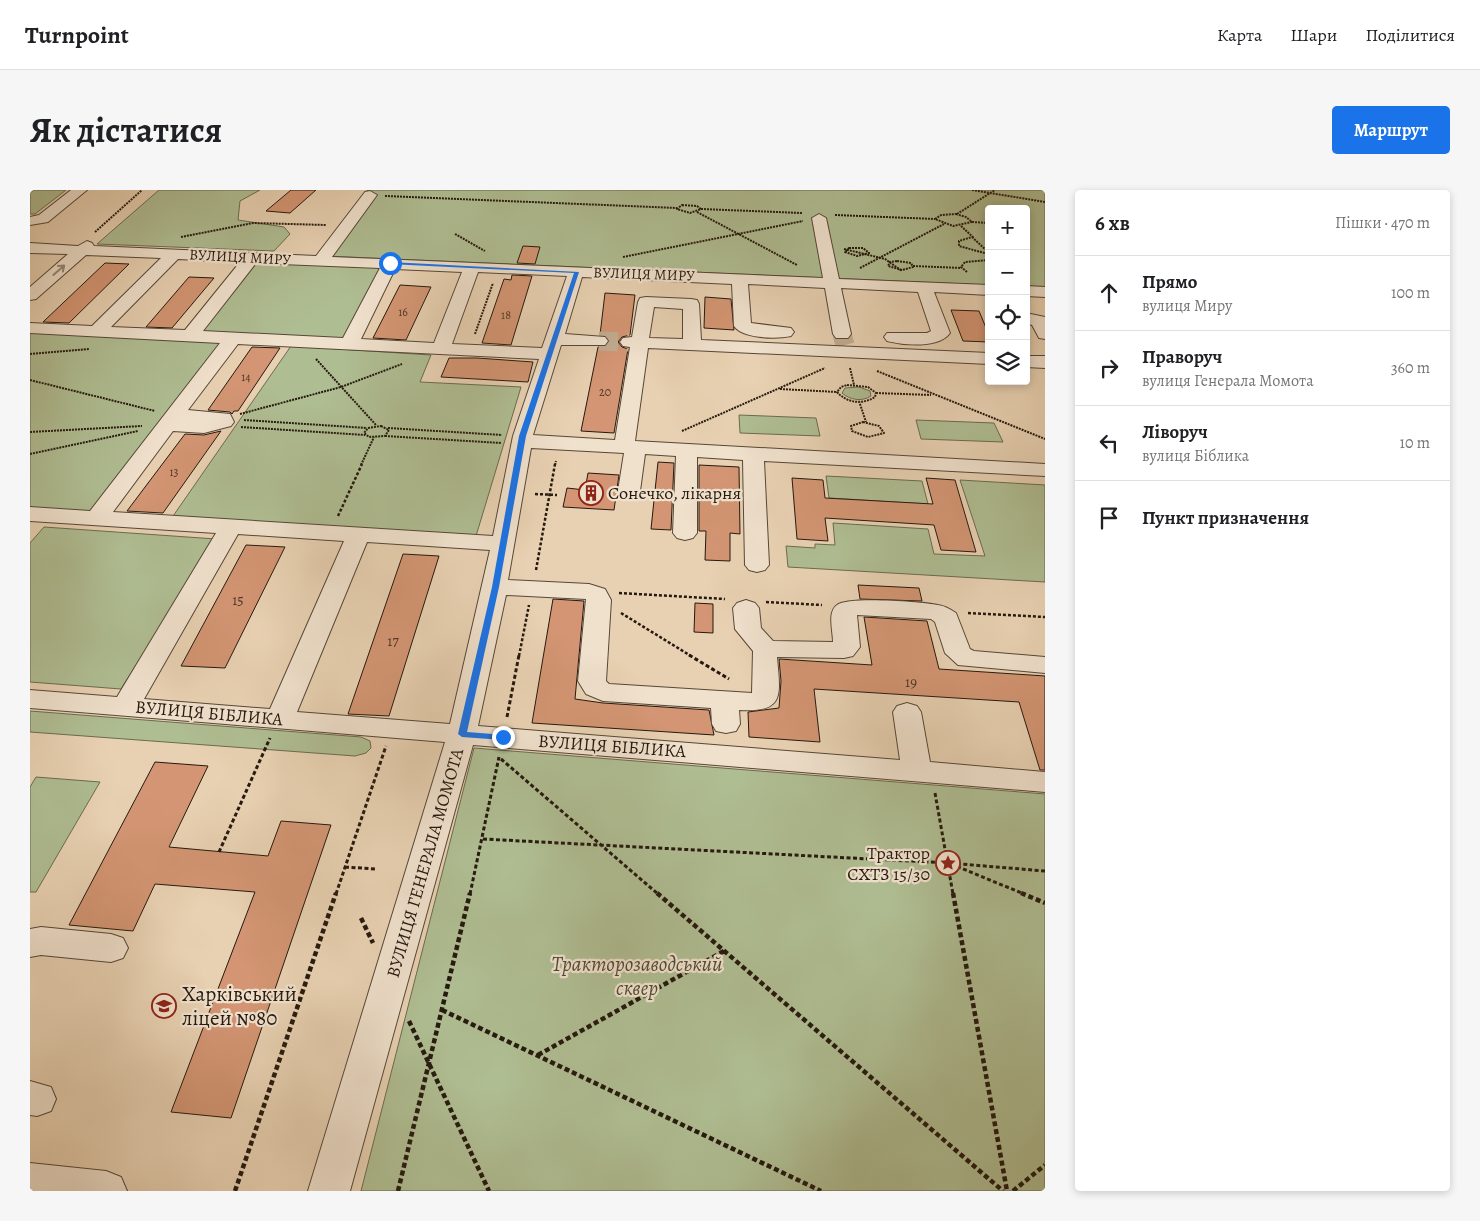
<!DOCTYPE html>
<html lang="uk">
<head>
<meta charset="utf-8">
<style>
  :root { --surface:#fff; --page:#f6f6f6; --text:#202124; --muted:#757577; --line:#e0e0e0; --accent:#1a73e8 }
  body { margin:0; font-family:Alegreya,serif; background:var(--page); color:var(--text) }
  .controls { position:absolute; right:15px; top:15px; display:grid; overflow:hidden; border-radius:5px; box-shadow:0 2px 8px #0003 }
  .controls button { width:45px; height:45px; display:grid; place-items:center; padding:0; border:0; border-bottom:1px solid var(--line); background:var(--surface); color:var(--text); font:25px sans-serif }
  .stop { position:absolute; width:15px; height:15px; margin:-11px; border:4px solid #1a73e8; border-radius:50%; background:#fff }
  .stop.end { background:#1a73e8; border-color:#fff; box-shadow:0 1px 5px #0008 }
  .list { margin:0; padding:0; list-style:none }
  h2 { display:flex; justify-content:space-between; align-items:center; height:65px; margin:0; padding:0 20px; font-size:21px }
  h2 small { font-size:16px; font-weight:400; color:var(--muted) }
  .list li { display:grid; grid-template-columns:32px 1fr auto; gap:15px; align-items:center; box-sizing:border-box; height:75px; padding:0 20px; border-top:1px solid var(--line) }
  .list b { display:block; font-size:19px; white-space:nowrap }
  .list p { margin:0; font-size:16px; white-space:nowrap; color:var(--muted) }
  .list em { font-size:16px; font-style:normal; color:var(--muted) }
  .icon { flex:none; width:28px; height:28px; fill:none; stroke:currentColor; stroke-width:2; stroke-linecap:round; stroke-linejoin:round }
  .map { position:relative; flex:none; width:1015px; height:1001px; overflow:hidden; border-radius:5px }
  header { display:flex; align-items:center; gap:30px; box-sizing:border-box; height:70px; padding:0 25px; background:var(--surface); border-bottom:1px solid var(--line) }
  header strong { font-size:24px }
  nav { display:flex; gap:28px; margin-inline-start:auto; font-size:18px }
  .intro { display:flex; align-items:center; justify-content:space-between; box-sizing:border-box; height:120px; padding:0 30px }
  h1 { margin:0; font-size:35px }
  .button { padding:12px 22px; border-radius:5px; background:var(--accent); color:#fff; font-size:18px; font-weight:700 }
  main { display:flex; gap:30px; padding:0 30px }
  aside { flex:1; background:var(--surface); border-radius:5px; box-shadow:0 2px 8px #0003 }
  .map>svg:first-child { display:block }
</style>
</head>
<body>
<header>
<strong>Turnpoint</strong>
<nav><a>Карта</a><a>Шари</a><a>Поділитися</a></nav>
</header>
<div class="intro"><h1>Як дістатися</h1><a class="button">Маршрут</a></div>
<main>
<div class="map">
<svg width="1015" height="1001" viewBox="0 0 1015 1001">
  <rect width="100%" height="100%" fill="#e8d1b2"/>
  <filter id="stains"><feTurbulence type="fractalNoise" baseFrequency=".004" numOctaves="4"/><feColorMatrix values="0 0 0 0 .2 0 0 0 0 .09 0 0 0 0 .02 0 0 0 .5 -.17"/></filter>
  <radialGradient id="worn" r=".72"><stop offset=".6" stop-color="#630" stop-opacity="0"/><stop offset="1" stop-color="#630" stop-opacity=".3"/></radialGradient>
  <path fill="#afbd92" stroke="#6a6b50" d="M4 0H36L5 24H0V3Z
    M129 0H230L210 11 208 30 254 37 260 44 244 61 67 54Z
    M337 0H1015V97L996 96V19H959V95L295 66 340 6Z
    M218 72 358 78 319 155 204 147 66 329 0 324V138L162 145Z
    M261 156 401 165 390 192 491 197 446 346 141 329Z
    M829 197 840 201 841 206C832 212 820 210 812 203L815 198Z
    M709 225 786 228 790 246 710 243Z
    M886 230 964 233 973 252 891 249Z
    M796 286 892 291 898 314 799 308Z
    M930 290 1015 295V392L758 377 756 356 785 358V354L805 355 803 333 898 339 904 364 955 366Z
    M14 337 186 349 91 499 0 492V353Z
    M0 521 331 547 340 551 341 558 336 563 325 566 0 542Z
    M444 558 1015 604V1001H331Z
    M6 587 70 592 6 702H0V597Z"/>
  <path fill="#d39573" stroke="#25190f" d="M261 0H286L260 23 236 21Z
    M493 56 510 57 505 74 487 73Z
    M75 73 99 74 39 133 13 132Z
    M482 85 502 86 481 155 452 153 474 89 481 90Z
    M159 87 184 88 142 138 116 137Z
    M370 95 401 97 376 150 343 148Z
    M575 103 605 105 600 145 592 147 588 152 592 157 598 159 584 243 551 241 568 157 576 156 580 151 576 146 570 145Z
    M675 107 701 109 704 140 674 138Z
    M921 120 949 121 959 145V152L933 151Z
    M222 157 250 158 208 221H204L202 224 200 222 178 220Z
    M419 168H447L503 172 498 192 411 187Z
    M191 241 133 323 97 321 155 244 174 245Z
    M628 272 644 273 641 340 621 339Z
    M669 275 709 277 710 344 700 343V371L675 370 676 341H669Z
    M558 283 589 285 584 320 533 317 537 298 555 300Z
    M762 288 793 290 795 308 903 314 896 288 925 290 946 362 911 360 904 335 795 328 798 351 767 349Z
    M216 355 255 357 195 478 151 476Z
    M373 364 409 366 359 526 318 524Z
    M828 395 889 398 892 411 830 409Z
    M523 409 554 411 545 509 573 513 679 520 684 545 502 533Z
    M665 413 683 414V443L664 442Z
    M834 427 897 431 909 479 1015 486V580H1010L989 512 784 499 790 552 719 547 718 522 749 518 751 491 749 469 842 475Z
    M125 572 178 576 139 657 238 666 251 631 301 635 201 928 141 922 225 702 125 694 103 741 39 735Z"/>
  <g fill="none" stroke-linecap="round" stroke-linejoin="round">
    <path stroke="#c1ac91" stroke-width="19" stroke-dasharray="19 9" stroke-linecap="butt" d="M812 144 815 155
      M569 151 599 152"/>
    <defs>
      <path id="minor" d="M41 0H57L18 32 0 35V27L9 25Z
        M340 1 347 5 302 67 793 88 782 28 789 24 796 28 809 89 959 95V105L904 102 920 143C909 159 873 155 857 151L854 147 857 143H897L901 141 888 102 811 98 821 144 818 148H806L803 144 795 98 718 94 721 133 761 138 764 142 761 146C747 149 713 149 704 136L702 94 552 87 535 144 575 147 578 151 575 155H531L503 245 585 250 600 157 593 156 590 152 593 148 602 147 608 112 610 108 616 107 661 109 667 110 669 114 671 150 959 163V174L618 158 605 251 1015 274V286L734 271 739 375 735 380 727 382 719 380 715 375 713 270 667 267V343L663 348 655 350 647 348 643 343 646 266 615 264 610 301 607 306 599 308 591 306 588 301 594 263 501 258 478 390 559 394 575 399 581 410 576 491 579 494 722 503 723 461 705 439 703 418 707 413 716 410 725 413 729 418 731 438 743 451 803 452C803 441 797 422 807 415 818 406 893 412 908 415 915 416 920 419 926 423L940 459 944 461 1015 467V483L928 475 915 463 905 432 901 429 827 425 830 457 823 466 814 468 747 467C750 504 756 523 709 520L710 534 706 541 696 543 686 541 682 534 681 518 573 511 556 504 548 491 556 409 476 405 448 536 870 570 863 522 867 516 877 513 887 516 891 522 900 572 1015 582V602L443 555 320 1001H278L415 552 0 518V500L87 507 186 343 0 331V317L60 321 190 153 0 143V133L62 136 131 68 56 65 6 109 0 110V97L38 64 0 63V53L48 56 57 51 62 53 64 56 286 66 335 2ZM148 69 210 72 155 140 81 137ZM226 73 350 78 313 148 173 141ZM365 79 432 82 404 153 331 149ZM448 82 537 86 512 158 422 154ZM624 117 653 119V149L619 148ZM208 154 509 169 483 246 463 346 83 322 143 241 174 243 201 236 204 232 200 224 158 220ZM208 344 314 351 240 519 114 509ZM337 352 460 360 420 534 267 522Z
        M996 96 1015 97V107L996 106Z
        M996 123 1015 127V149L1009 148 1002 135 996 133Z
        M996 166H1015V178L996 177Z
        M11 737 81 744 93 748 98 758 93 768 81 772 11 765 0 767V739Z
        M0 891 21 897 26 909 21 921 7 926 0 925Z
        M0 973 76 981 91 987 97 1001H0Z"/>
    </defs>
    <use href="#minor" stroke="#564738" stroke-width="2"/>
    <path stroke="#25190f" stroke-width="2" stroke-dasharray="2 1" stroke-linecap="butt" d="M942 0 1015 12
      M355 6 647 18
      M652 15 667 16 671 19 660 23 647 19Z
      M671 19 772 23
      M667 22 767 75
      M926 24 936 27 942 32 923 36 905 29 911 25Z
      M927 24 965 0
      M805 25 905 29
      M942 32 959 33
      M931 36 944 48
      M65 42 112 0
      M425 44 455 61
      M151 47 223 33 296 35
      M942 47 957 61 958 64 929 56V51Z
      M819 58H833L839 63 827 66 815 62Z
      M814 59 855 69 872 81
      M593 67 773 31
      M867 71 881 73 883 77 872 80 858 76 860 72Z
      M883 76 931 78
      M830 78 914 34
      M937 82 931 77 935 72 959 70
      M445 144 463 93
      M0 164 59 159
      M286 169 346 235
      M820 178 824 195
      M847 181 1015 249
      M0 190 125 221
      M817 195 838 197 846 203 845 207C832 215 817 213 807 202L811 197Z
      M750 199 807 202
      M846 203 901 205
      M829 211 836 232
      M210 224 311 197 372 174
      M214 230 337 238
      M833 232 849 236 854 243 838 247 822 241 821 236Z
      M351 236 359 240 355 246 339 247 334 243 338 238Z
      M211 237 335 245
      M358 238 472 245
      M652 241 795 178
      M0 242 112 236
      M355 246 471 253
      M0 264 108 241
      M331 275 344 247
      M525 275 526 271"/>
    <path stroke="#25190f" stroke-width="2.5" stroke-dasharray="3 2" stroke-linecap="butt" d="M505 304 527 305
      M308 326 332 274
      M506 380 525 274
      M589 403 695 409
      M736 412 792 415
      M591 423 661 466
      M938 423 1015 427
      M489 466 499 415"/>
    <path stroke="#25190f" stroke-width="3" stroke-dasharray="4 2.5" stroke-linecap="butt" d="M659 465 699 489
      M477 527 489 465
      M471 569 628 704
      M905 603 923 704
      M453 649 918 673 1015 681
      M189 662 240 548
      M921 674 994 704
      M315 677 346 679
      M306 704 356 556
      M440 704 469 567"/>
    <path stroke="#25190f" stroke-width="4.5" stroke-dasharray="5 3" stroke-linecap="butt" d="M627 703 973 1001
      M923 703 977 1001
      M991 703 1015 713
      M331 728 343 753
      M412 820 791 1001
      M379 831 459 1001
      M508 865 694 761
      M205 1001 306 703
      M368 1001 440 703
      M983 1001 1015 975"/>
    <use href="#minor" fill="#f0e1cd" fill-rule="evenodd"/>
  </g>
  <defs><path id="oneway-shaft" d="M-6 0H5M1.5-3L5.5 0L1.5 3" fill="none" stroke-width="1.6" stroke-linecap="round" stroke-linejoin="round" transform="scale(1.25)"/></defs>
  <use stroke="#958778" href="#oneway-shaft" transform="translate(29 80) rotate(-41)"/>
  <path fill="#1a73e8" d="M360 72 549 82 496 246 469 397 437 542 476 545 478 547 473 550 432 547 428 544 462 397 489 246 544 83 359 74Z"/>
  <defs>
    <symbol id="building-ring" viewBox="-11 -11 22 22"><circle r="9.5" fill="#f0e1cd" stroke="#8f2418" stroke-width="1.5"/><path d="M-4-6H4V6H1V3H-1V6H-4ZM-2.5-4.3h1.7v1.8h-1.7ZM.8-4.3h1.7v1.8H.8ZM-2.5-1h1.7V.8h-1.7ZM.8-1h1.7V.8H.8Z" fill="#8f2418"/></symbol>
    <symbol id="sight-ring" viewBox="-11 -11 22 22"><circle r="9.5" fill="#f0e1cd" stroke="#8f2418" stroke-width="1.5"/><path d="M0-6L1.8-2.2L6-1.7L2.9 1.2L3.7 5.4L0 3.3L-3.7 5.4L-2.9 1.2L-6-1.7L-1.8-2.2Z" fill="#8f2418"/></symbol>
    <symbol id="school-ring" viewBox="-11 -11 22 22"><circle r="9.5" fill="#f0e1cd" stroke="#8f2418" stroke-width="1.5"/><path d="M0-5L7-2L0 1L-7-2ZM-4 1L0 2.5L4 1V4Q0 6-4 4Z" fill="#8f2418"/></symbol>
  </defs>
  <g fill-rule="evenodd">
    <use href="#building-ring" x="547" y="289" width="28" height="28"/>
    <use href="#sight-ring" x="904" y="659" width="28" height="28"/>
    <use href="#school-ring" x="120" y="802" width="28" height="28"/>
  </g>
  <g text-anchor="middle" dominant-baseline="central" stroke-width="4.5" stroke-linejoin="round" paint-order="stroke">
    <g font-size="12" fill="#503828">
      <text x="373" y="122">16</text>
      <text x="476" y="125">18</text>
      <text x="216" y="187">14</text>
      <text x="575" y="202">20</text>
      <text x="144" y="282">13</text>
    </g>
    <g font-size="15" fill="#25190f" stroke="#f0e1cd">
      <text transform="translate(210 67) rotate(3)">ВУЛИЦЯ МИРУ</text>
      <text transform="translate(614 84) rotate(2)">ВУЛИЦЯ МИРУ</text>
    </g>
    <g font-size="15" fill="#503828">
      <text x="208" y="410">15</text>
      <text x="363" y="451">17</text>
      <text x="881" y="492">19</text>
    </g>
    <g font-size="18" fill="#25190f" stroke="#f0e1cd" text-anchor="start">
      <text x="578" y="303">Сонечко, лікарня</text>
      <text x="900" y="663" text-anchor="end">Трактор<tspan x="900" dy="21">СХТЗ 15/30</tspan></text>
    </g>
    <g font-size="18" fill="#25190f" stroke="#f0e1cd">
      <text transform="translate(179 523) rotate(5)">ВУЛИЦЯ БІБЛИКА</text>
      <text transform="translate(582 556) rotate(4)">ВУЛИЦЯ БІБЛИКА</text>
      <text transform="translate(395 673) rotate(-74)">ВУЛИЦЯ ГЕНЕРАЛА МОМОТА</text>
    </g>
    <g font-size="21" font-style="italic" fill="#4e4a36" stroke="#f0e1cd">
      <text x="607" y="774">Тракторозаводський<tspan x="607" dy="24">сквер</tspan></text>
    </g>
    <g font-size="21" fill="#25190f" stroke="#f0e1cd" text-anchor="start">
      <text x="152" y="804">Харківський<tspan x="152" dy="24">ліцей №80</tspan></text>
    </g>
  </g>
  <rect width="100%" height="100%" filter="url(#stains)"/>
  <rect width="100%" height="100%" fill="url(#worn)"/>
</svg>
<div class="controls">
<button>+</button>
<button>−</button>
<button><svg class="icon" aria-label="locate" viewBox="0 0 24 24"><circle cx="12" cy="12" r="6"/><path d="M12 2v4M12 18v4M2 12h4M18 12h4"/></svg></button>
<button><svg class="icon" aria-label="layers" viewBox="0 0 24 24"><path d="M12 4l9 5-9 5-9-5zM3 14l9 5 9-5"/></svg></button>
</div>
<div class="stop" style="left:360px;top:73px"></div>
<div class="stop end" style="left:473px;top:547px"></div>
</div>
<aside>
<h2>6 хв<small>Пішки · 470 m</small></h2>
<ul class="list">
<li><svg class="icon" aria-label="ahead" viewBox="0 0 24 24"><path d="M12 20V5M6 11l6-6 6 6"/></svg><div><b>Прямо</b><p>вулиця Миру</p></div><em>100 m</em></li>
<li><svg class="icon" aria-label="right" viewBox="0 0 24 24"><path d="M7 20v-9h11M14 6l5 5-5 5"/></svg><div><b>Праворуч</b><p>вулиця Генерала Момота</p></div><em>360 m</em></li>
<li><svg class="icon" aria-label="left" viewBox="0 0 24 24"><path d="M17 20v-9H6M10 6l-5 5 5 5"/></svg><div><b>Ліворуч</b><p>вулиця Біблика</p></div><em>10 m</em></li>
<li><svg class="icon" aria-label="arrive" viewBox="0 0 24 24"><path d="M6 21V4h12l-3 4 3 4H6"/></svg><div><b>Пункт призначення</b></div></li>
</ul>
</aside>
</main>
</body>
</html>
